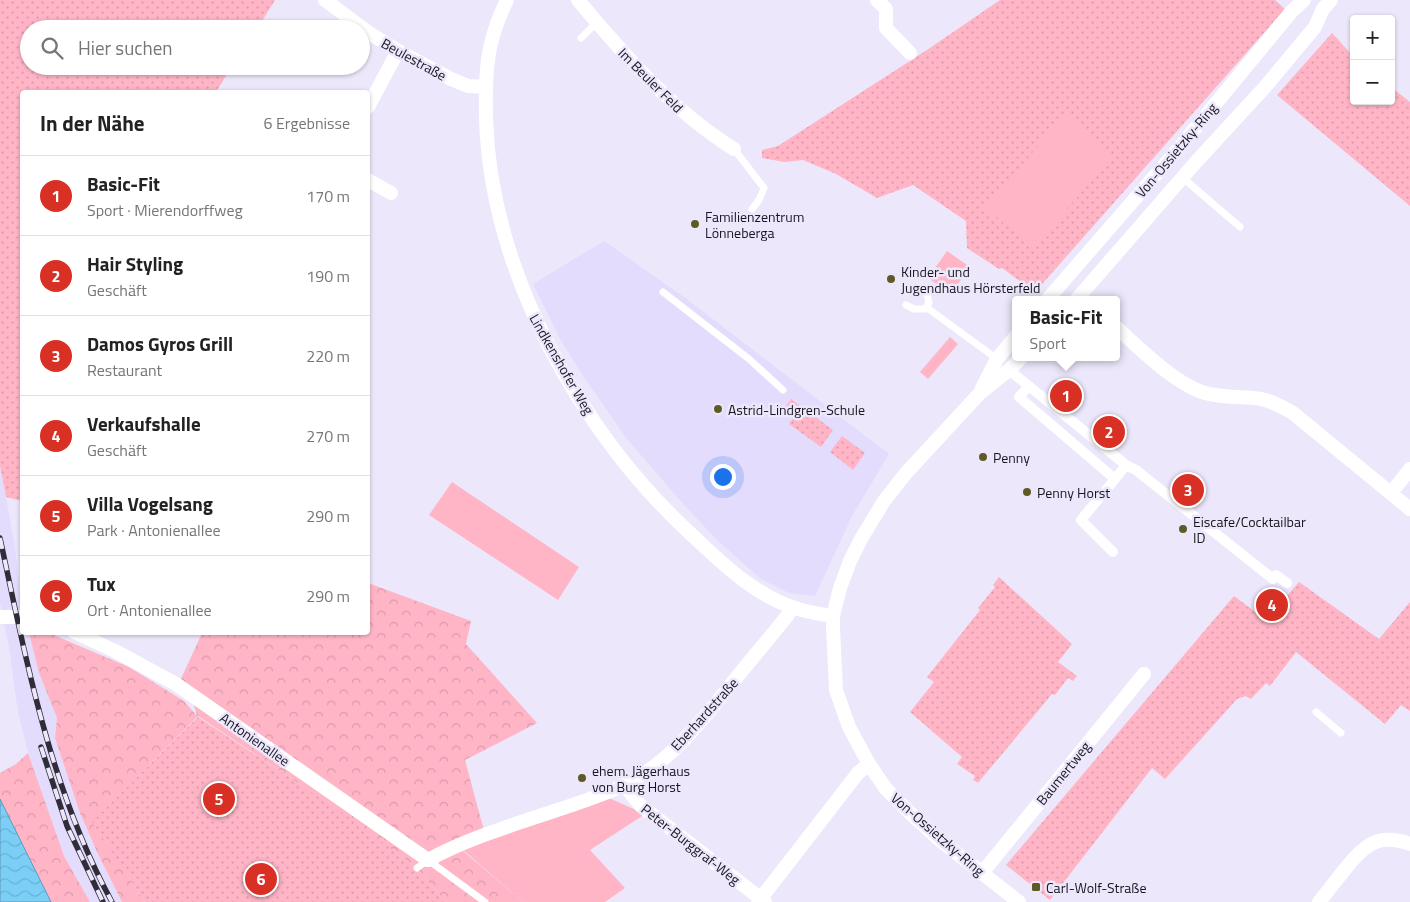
<!DOCTYPE html>
<html lang="de">
<head>
<meta charset="utf-8">
<style>
  :root { --surface:#fff; --page:#f2f2f2; --text:#222; --muted:#767676; --line:#e0e0e0; --accent:#d93025 }
  body { margin:0; font-family:"Titillium Web",sans-serif; background:var(--page); color:var(--text) }
  .controls { position:absolute; right:15px; top:15px; display:grid; overflow:hidden; border-radius:5px; box-shadow:0 1px 4px #0004 }
  .controls button { width:45px; height:45px; display:grid; place-items:center; padding:0; border:0; border-bottom:1px solid var(--line); background:var(--surface); color:var(--text); font:25px sans-serif }
  .you { position:absolute; left:722px; top:476px; width:18px; height:18px; margin:-12px; border:4px solid #fff; border-radius:50%; background:#1a73e8; box-shadow:0 0 0 8px #1a73e833 }
  .badge { display:grid; place-items:center; width:32px; height:32px; border-radius:50%; background:var(--accent); color:#fff; font-size:16px; font-weight:700 }
  .pin { position:absolute; translate:-50% -50%; border:2px solid #fff; box-shadow:0 1px 5px #0006 }
  .popup { position:absolute; left:1012px; top:296px; width:108px; height:65px; box-sizing:border-box; display:grid; place-content:center; border-radius:5px; background:var(--surface); filter:drop-shadow(0 1px 4px #0005); font-size:16px; white-space:nowrap; color:var(--muted) }
  .popup b { font-size:19px; color:var(--text) }
  .popup::after { content:''; position:absolute; left:50%; top:100%; margin-left:-10px; border:10px solid transparent; border-top-color:var(--surface) }
  .list { margin:0; padding:0; list-style:none }
  h2 { display:flex; justify-content:space-between; align-items:center; height:65px; margin:0; padding:0 20px; font-size:21px }
  h2 small { font-size:16px; font-weight:400; color:var(--muted) }
  .list li { display:grid; grid-template-columns:32px 1fr auto; gap:15px; align-items:center; box-sizing:border-box; height:80px; padding:0 20px; border-top:1px solid var(--line) }
  .list b { display:block; font-size:19px; white-space:nowrap }
  .list p { margin:0; font-size:16px; white-space:nowrap; color:var(--muted) }
  .list em { font-size:16px; font-style:normal; color:var(--muted) }
  .icon { flex:none; width:28px; height:28px; fill:none; stroke:currentColor; stroke-width:2; stroke-linecap:round; stroke-linejoin:round }
  .map { position:relative; flex:none; width:1410px; height:902px; overflow:hidden }
  .search { position:absolute; background:var(--surface); box-shadow:0 1px 4px #0004; left:20px; top:20px; width:350px; height:55px; display:flex; align-items:center; gap:12px; box-sizing:border-box; padding:0 18px; border-radius:28px; color:var(--muted); font-size:19px }
  .panel { position:absolute; background:var(--surface); box-shadow:0 1px 4px #0004; left:20px; top:90px; width:350px; height:545px; border-radius:5px }
  .map>svg:first-child { display:block }
</style>
</head>
<body>
<div class="map">
<svg width="1410" height="902" viewBox="0 0 1410 902">
  <defs>
    <pattern id="grass-dots" width="8" height="8" patternUnits="userSpaceOnUse" patternTransform="scale(1.25)"><rect width="8" height="8" fill="#ffb5c6"/><path d="M2 2h.1M6 6h.1" fill="none" stroke="#da9baa" stroke-width="1.8" stroke-linecap="round"/></pattern>
    <pattern id="forest-crowns" width="20" height="18" patternUnits="userSpaceOnUse" patternTransform="scale(1.25)"><rect width="20" height="18" fill="#ffb5c6"/><path d="M2 6a3 3 0 1 1 6 0M12 15a3 3 0 1 1 6 0" fill="none" stroke="#da9baa"/></pattern>
    <pattern id="water-waves" width="16" height="10" patternUnits="userSpaceOnUse" patternTransform="scale(1.25)"><rect width="16" height="10" fill="#7bcff7"/><path d="M0 5q4-4 8 0t8 0" fill="none" stroke="#6ab1d3"/></pattern>
  </defs>
  <rect width="100%" height="100%" fill="#ece7fb"/>
  <path fill="#e4dcfd" d="M604 241 684 297 889 454 852 516 815 596 789 593 761 579 717 540 686 507 627 439 585 379 560 339 533 284Z
    M0 466 14 541 22 604V632L29 633 39 673 57 718 55 738 80 812 98 854 122 902H90L86 897 64 856 55 832 28 753 18 712 9 647 0 603Z"/>
  <path fill="url(#grass-dots)" d="M0 0H275L257 29H29V66H232L216 92H22V501L6 497 0 466Z
    M1000 0H1275L1285 9 1035 292 1002 268 999 269 967 248 966 221 913 185 877 198 836 174 803 160 785 162 762 158V150L778 146 927 50Z
    M1332 33 1354 57V101H1391V87L1410 102V206L1277 95Z
    M791 399 833 430 821 447 789 424 794 417 784 409Z
    M842 436 865 453 853 470 830 452Z
    M999 577 1072 644 1058 662 1077 676 1073 681 1068 678 1055 695 1052 694 978 783 973 780 975 776 957 764 962 757 910 712 934 682 927 677 980 610 978 608 995 587 993 585Z
    M1299 582 1379 639 1410 602V711L1401 705 1385 724 1296 652 1270 686 1266 683 1251 699 1246 696 1237 699 1165 779 1152 768 1050 900 1006 865 1234 596 1266 620Z
    M198 717 347 815 417 868 446 902H145L91 822Z"/>
  <path fill="url(#forest-crowns)" d="M368 583 471 621 466 644 537 723 465 760 486 838 462 850 523 902H446L417 868 346 815 198 716 92 822 145 902H122L98 854 80 813 55 738 57 718 39 673 29 633H49L129 667 184 701 197 716 191 694 180 681 202 633 368 632Z
    M28 753 64 856 90 902H51L0 799V773L16 764Z"/>
  <path fill="#ffb5c6" d="M1066 114 1113 156 1033 248 985 207Z
    M947 251 970 267 951 294 928 278Z
    M950 337 958 344 928 379 920 372Z
    M452 482 579 567 558 600 429 515Z
    M609 798 645 814 590 850 625 888 605 902H523L462 849Z"/>
  <path fill="url(#water-waves)" stroke="#5e98b7" d="M0 799 51 902H0Z"/>
  <g fill="none" stroke-linecap="round" stroke-linejoin="round">
    <path stroke="#fff" stroke-width="7" d="M581 38 597 22
      M734 149 764 188 759 200 752 209
      M1183 178 1240 227
      M663 292 749 359 783 390
      M906 305 914 309H925L929 303 926 289
      M926 307 997 359
      M1316 712 1341 733
      M417 868 428 860 485 902"/>
    <path stroke="#fff" stroke-width="10" d="M1009 370 1126 465 1136 470 1273 579 1276 575 1287 583
      M1029 386 1019 397 1115 479 1126 465
      M1113 552 1081 520 1115 479"/>
    <path stroke="#fff" stroke-width="14" d="M325 0 369 33 398 51 451 79 468 86 485 87
      M507 0C486 42 485 73 486 119 491 273 581 434 693 536 723 564 752 593 792 607 805 612 819 614 833 616
      M578 0C624 55 673 111 734 149
      M877 0 886 9V28L910 53
      M368 107 398 51
      M368 180 391 193
      M1047 300 1179 148 1292 11 1304 0
      M1076 300 1196 162 1265 87 1315 27 1323 9 1331 0
      M1116 327C1139 348 1175 384 1205 393 1223 398 1236 396 1254 398 1268 399 1281 406 1293 413L1410 509
      M982 388 997 359 1016 336
      M1391 493 1410 469
      M0 617H22
      M74 632 115 651 176 684 428 860C480 832 538 818 592 798 603 794 614 790 624 785 668 764 699 724 729 687 748 663 768 640 787 616L792 607
      M624 785 640 805 765 902
      M982 873 1144 674
      M758 902 858 773 869 764
      M1019 902 941 841 910 813 886 789 869 764 849 727 836 690 833 627V616L840 588 850 561 861 539 884 501 906 473 980 393 1009 370 1022 357
      M1319 902C1328 891 1337 879 1346 868 1365 844 1379 833 1410 844"/>
    <defs>
      <path id="rail" d="M0 538C27 664 50 788 112 902
        M41 747 67 826 103 902"/>
    </defs>
    <use href="#rail" stroke="#302d39" stroke-width="5.5"/>
    <use href="#rail" stroke="#ece7fb" stroke-width="4" stroke-dasharray="11" stroke-linecap="butt"/>
  </g>
  <g fill="#5e5a27" stroke="#ece7fb" stroke-width="2">
    <circle cx="695" cy="224" r="5"/>
    <circle cx="891" cy="279" r="5"/>
    <circle cx="718" cy="409" r="5"/>
    <circle cx="983" cy="457" r="5"/>
    <circle cx="1027" cy="492" r="5"/>
    <circle cx="1183" cy="529" r="5"/>
    <circle cx="582" cy="778" r="5"/>
    <rect x="1031" y="882" width="10" height="10" rx="2.5"/>
  </g>
  <g text-anchor="middle" dominant-baseline="central" stroke-width="5" stroke-linejoin="round" paint-order="stroke">
    <g font-size="14" fill="#191621" stroke="#ece7fb">
      <text transform="translate(414 59) rotate(29)">Beulestraße</text>
      <text transform="translate(651 80) rotate(45)">Im Beuler Feld</text>
      <text transform="translate(1176 150) rotate(-50)">Von-Ossietzky-Ring</text>
      <text transform="translate(562 364) rotate(60)">Lindkenshofer Weg</text>
      <text transform="translate(704 714) rotate(-48)">Eberhardstraße</text>
      <text transform="translate(255 739) rotate(35)">Antonienallee</text>
      <text transform="translate(1063 773) rotate(-51)">Baumertweg</text>
      <text transform="translate(938 834) rotate(41)">Von-Ossietzky-Ring</text>
      <text transform="translate(691 844) rotate(38)">Peter-Burggraf-Weg</text>
    </g>
    <g font-size="14" fill="#191621" stroke="#ece7fb" text-anchor="start">
      <text x="705" y="216">Familienzentrum<tspan x="705" dy="16">Lönneberga</tspan></text>
      <text x="901" y="271">Kinder- und<tspan x="901" dy="16">Jugendhaus Hörsterfeld</tspan></text>
      <text x="728" y="409">Astrid-Lindgren-Schule</text>
      <text x="993" y="457">Penny</text>
      <text x="1037" y="492">Penny Horst</text>
      <text x="1193" y="521">Eiscafe/Cocktailbar<tspan x="1193" dy="16">ID</tspan></text>
      <text x="592" y="770">ehem. Jägerhaus<tspan x="592" dy="16">von Burg Horst</tspan></text>
      <text x="1046" y="887">Carl-Wolf-Straße</text>
    </g>
  </g>
</svg>
<div class="controls">
<button>+</button>
<button>−</button>
</div>
<div class="you"></div>
<div class="pin badge" style="left:1066px;top:396px">1</div>
<div class="popup"><b>Basic-Fit</b>Sport</div>
<div class="pin badge" style="left:1109px;top:432px">2</div>
<div class="pin badge" style="left:1188px;top:490px">3</div>
<div class="pin badge" style="left:1272px;top:605px">4</div>
<div class="pin badge" style="left:219px;top:799px">5</div>
<div class="pin badge" style="left:261px;top:879px">6</div>
<div class="search"><svg class="icon" aria-label="search" viewBox="0 0 24 24"><circle cx="10" cy="10" r="6"/><path d="M15 15l6 6"/></svg>Hier suchen</div>
<section class="panel">
<h2>In der Nähe<small>6 Ergebnisse</small></h2>
<ul class="list">
<li><span class="badge">1</span><div><b>Basic-Fit</b><p>Sport · Mierendorffweg</p></div><em>170 m</em></li>
<li><span class="badge">2</span><div><b>Hair Styling</b><p>Geschäft</p></div><em>190 m</em></li>
<li><span class="badge">3</span><div><b>Damos Gyros Grill</b><p>Restaurant</p></div><em>220 m</em></li>
<li><span class="badge">4</span><div><b>Verkaufshalle</b><p>Geschäft</p></div><em>270 m</em></li>
<li><span class="badge">5</span><div><b>Villa Vogelsang</b><p>Park · Antonienallee</p></div><em>290 m</em></li>
<li><span class="badge">6</span><div><b>Tux</b><p>Ort · Antonienallee</p></div><em>290 m</em></li>
</ul>
</section>
</div>
</body>
</html>
